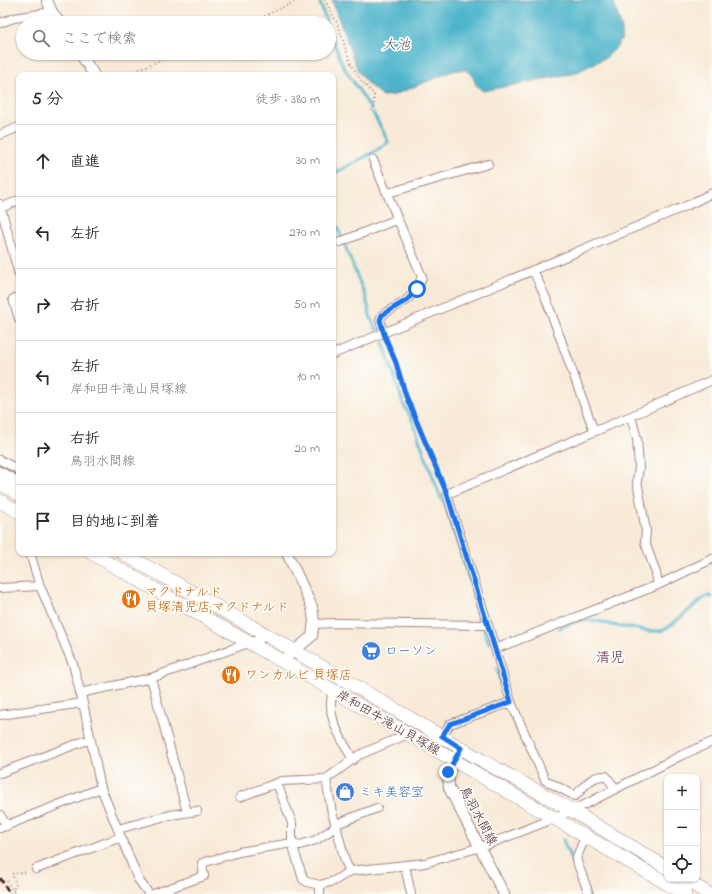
<!DOCTYPE html>
<html lang="ja">
<head>
<meta charset="utf-8">
<style>
  :root { --surface:#fff; --page:#f2f2f3; --text:#2b2b33; --muted:#7c7c81; --line:#e1e1e2 }
  body { margin:0; font-family:"Indie Flower","Klee One",sans-serif; background:var(--page); color:var(--text) }
  .controls { position:absolute; right:12px; bottom:12px; display:grid; overflow:hidden; border-radius:8px; box-shadow:0 1px 3px #0004 }
  .controls button { width:36px; height:36px; display:grid; place-items:center; padding:0; border:0; border-bottom:1px solid var(--line); background:var(--surface); color:var(--text); font:20px sans-serif }
  .stop { position:absolute; width:12px; height:12px; margin:-9px; border:3px solid #1a73e8; border-radius:50%; background:#fff }
  .stop.end { background:#1a73e8; border-color:#fff; box-shadow:0 1px 4px #0008 }
  .list { margin:0; padding:0; list-style:none }
  h2 { display:flex; justify-content:space-between; align-items:center; height:52px; margin:0; padding:0 16px; font-size:17px }
  h2 small { font-size:13px; font-weight:400; color:var(--muted) }
  .list li { display:grid; grid-template-columns:26px 1fr auto; gap:12px; align-items:center; box-sizing:border-box; height:72px; padding:0 16px; border-top:1px solid var(--line) }
  .list b { display:block; font-size:15px; white-space:nowrap }
  .list p { margin:0; font-size:13px; white-space:nowrap; color:var(--muted) }
  .list em { font-size:13px; font-style:normal; color:var(--muted) }
  .icon { flex:none; width:22px; height:22px; fill:none; stroke:currentColor; stroke-width:2; stroke-linecap:round; stroke-linejoin:round }
  .map { position:relative; flex:none; width:712px; height:894px; overflow:hidden }
  .search { position:absolute; background:var(--surface); box-shadow:0 1px 3px #0004; left:16px; top:16px; width:320px; height:44px; display:flex; align-items:center; gap:10px; box-sizing:border-box; padding:0 14px; border-radius:22px; color:var(--muted); font-size:15px }
  .panel { position:absolute; background:var(--surface); box-shadow:0 1px 3px #0004; left:16px; top:72px; width:320px; height:484px; border-radius:8px }
  .map>svg:first-child { display:block }
</style>
</head>
<body>
<div class="map">
<svg width="712" height="894" viewBox="0 0 712 894">
  <rect width="100%" height="100%" fill="#fdfcf7"/>
  <filter id="ink" filterUnits="userSpaceOnUse"><feTurbulence type="fractalNoise" baseFrequency=".025" numOctaves="2"/><feDisplacementMap in="SourceGraphic" scale="8" xChannelSelector="R" yChannelSelector="G"/><feConvolveMatrix kernelMatrix="1 2 1 2 8 2 1 2 1" color-interpolation-filters="sRGB"/></filter>
  <filter id="wash" filterUnits="userSpaceOnUse"><feTurbulence type="fractalNoise" baseFrequency=".012" numOctaves="4" result="noise"/><feDisplacementMap in="SourceGraphic" scale="16" xChannelSelector="R" yChannelSelector="G"/><feGaussianBlur stdDeviation="0.9" result="paint"/><feColorMatrix in="noise" values="0 0 0 0 0 0 0 0 0 0 0 0 0 0 0 0 0 1.4 0 .05"/><feComposite in="paint" operator="in"/></filter>
  <g filter="url(#wash)">
    <rect width="100%" height="100%" fill="#f8ead7"/>
    <path fill="#4cb4ca" stroke="#4b6a7a" d="M332 0H613L622 29 621 40 616 48 607 57 575 73 483 91 476 85 471 73 465 70H455L394 95 382 96 367 83 357 69Z"/>
    <g fill="none" stroke-linecap="round" stroke-linejoin="round">
      <path stroke="#4cb4ca" stroke-width="3" d="M319 0 327 23
        M329 30 343 66 371 109
        M333 174 376 151 388 142 384 133 373 113
        M333 216 366 298 371 319 377 330
        M383 342 403 403 412 420 440 496 444 502 481 616
        M559 628 582 620 598 621 612 625 649 631H661L670 626 705 597 710 596 712 597
        M484 630 489 643
        M497 669 505 700
        M508 708 533 762
        M563 840 580 881"/>
    </g>
  </g>
  <g filter="url(#ink)">
    <g fill="none" stroke-linecap="round" stroke-linejoin="round">
      <defs>
        <path id="minor" d="M0 23 14 18 52 12
          M0 135 19 127
          M373 160 422 277 417 289 407 300 382 315 380 320 384 334
          M388 193 488 164
          M0 204 19 275
          M1 208 19 200
          M340 242 398 219
          M533 270 545 296 594 431
          M19 297 13 299 19 319
          M333 354 686 206 712 193
          M631 416 637 439 639 467 637 481 646 531 645 542 656 573 658 585
          M0 460 19 470
          M30 553 40 586 73 664 83 703 101 788 138 879 149 894
          M0 588 40 586
          M314 624 334 623 488 625
          M495 649 658 585 712 559
          M151 678 187 812
          M333 691C325 717 341 737 353 760
          M80 693 151 678 268 636
          M0 715 83 703
          M442 737 450 724 511 702
          M0 773 90 739
          M326 779 332 813 336 825 345 861 350 871
          M277 783 292 823V843L303 879 307 882 320 885 334 881 350 871 425 863 481 847 553 819 586 804 682 755 712 742
          M615 788 606 776C591 775 585 786 575 796L545 780 511 702 488 625 447 494 631 416 712 380
          M240 797 282 781 326 779 359 755 401 737 405 733
          M0 815 7 826
          M0 828 101 788
          M118 829 170 815 197 811
          M585 837 576 859 589 894
          M405 866 411 894
          M36 869 121 837
          M320 885V894
          M153 894 204 876 202 863 239 852 292 843 300 845 316 840 331 830 339 823 377 808"/>
        <path id="tertiary" d="M47 0 52 12 60 23
          M80 53 94 75
          M0 472 19 483
          M282 661 312 636 314 621 312 607 287 553
          M461 748 448 772 449 788 504 894"/>
        <path id="primary" d="M0 483 19 494
          M0 501 19 512
          M91 553 308 676 685 894
          M123 553 328 670 483 761 571 810 667 868
          M684 879 709 894"/>
      </defs>
      <use href="#minor" stroke="#a18481" stroke-width="10"/>
      <use href="#tertiary" stroke="#a18481" stroke-width="12"/>
      <use href="#primary" stroke="#a18481" stroke-width="14"/>
      <path stroke="#a18481" stroke-width="2" stroke-dasharray="1 3" stroke-linecap="butt" d="M325 0 337 23 351 64 360 79 374 95V109L370 112
        M250 23 298 0
        M124 75 179 53
        M387 342 396 363 406 396 444 487
        M7 881 15 894
        M13 891 15 890 14 887 16 884 12 874 28 872"/>
      <use href="#minor" stroke="#fff" stroke-width="8"/>
      <use href="#tertiary" stroke="#fff" stroke-width="10"/>
      <use href="#primary" stroke="#fff" stroke-width="13"/>
      <path stroke="#4a1f2b" stroke-width="3" stroke-dasharray="6 3" stroke-linecap="butt" d="M0 878 10 894"/>
    </g>
  </g>
  <g fill="none" stroke-linecap="round" stroke-linejoin="round" filter="url(#ink)">
    <path stroke="#1a73e8" stroke-width="5" d="M417 289 407 300 382 315 380 320 384 334 396 363 406 396 447 494 488 626 511 702 450 724 442 736 461 748 448 772"/>
  </g>
  <defs>
    <symbol id="restaurant-disc" viewBox="-11 -11 22 22"><circle r="9.5" fill="#e8710a" stroke="#fdfcf7"/><path d="M-5-6h1v4h1v-4h1v4h1v-4h1v5L-1.5 .5V6h-2V.5L-5-1ZM5-6V6H3V1.5H1.5Q1.5-4 5-6Z" fill="#fff"/></symbol>
    <symbol id="supermarket-disc" viewBox="-11 -11 22 22"><circle r="9.5" fill="#3f7fe0" stroke="#fdfcf7"/><path d="M-6-5.5h2.5l.6 2H6L4.5 2H-2.5L-4.4-4H-6ZM-1.5 3.2a1.3 1.3 0 1 0 .1 0ZM3 3.2a1.3 1.3 0 1 0 .1 0Z" fill="#fff"/></symbol>
    <symbol id="shop-disc" viewBox="-11 -11 22 22"><circle r="9.5" fill="#3f7fe0" stroke="#fdfcf7"/><path d="M-5-2.5h2.3a2.7 3.5 0 0 1 5.4 0H5L5.5 6h-11ZM-1.5-2.5h3a1.5 2.3 0 0 0-3 0Z" fill="#fff"/></symbol>
  </defs>
  <g fill-rule="evenodd">
    <use href="#restaurant-disc" x="120" y="588" width="22" height="22"/>
    <use href="#supermarket-disc" x="360" y="640" width="22" height="22"/>
    <use href="#restaurant-disc" x="220" y="664" width="22" height="22"/>
    <use href="#shop-disc" x="334" y="781" width="22" height="22"/>
  </g>
  <g text-anchor="middle" dominant-baseline="central" stroke-width="3.5" stroke-linejoin="round" paint-order="stroke">
    <g font-size="13" fill="#c56008" stroke="#fdfcf7" text-anchor="start">
      <text x="145" y="592">マクドナルド<tspan x="145" dy="15">貝塚清児店;マクドナルド</tspan></text>
      <text x="245" y="675">ワンカルビ 貝塚店</text>
    </g>
    <g font-size="13" fill="#366cbe" stroke="#fdfcf7" text-anchor="start">
      <text x="385" y="651">ローソン</text>
      <text x="359" y="792">ミキ美容室</text>
    </g>
    <g font-size="13" fill="#4a1f2b" stroke="#fdfcf7">
      <text transform="translate(388 723) rotate(30)">岸和田牛滝山貝塚線</text>
      <text transform="translate(478 816) rotate(62)">鳥羽水間線</text>
    </g>
    <g font-size="14" font-style="italic" fill="#4b5b6b" stroke="#fdfcf7">
      <text x="396" y="45">大池</text>
    </g>
    <g font-size="14" font-weight="bold" fill="#7a4e69" stroke="#fdfcf7">
      <text x="610" y="658">清児</text>
    </g>
  </g>
</svg>
<div class="controls">
<button>+</button>
<button>−</button>
<button><svg class="icon" aria-label="locate" viewBox="0 0 24 24"><circle cx="12" cy="12" r="6"/><path d="M12 2v4M12 18v4M2 12h4M18 12h4"/></svg></button>
</div>
<div class="stop" style="left:417px;top:289px"></div>
<div class="stop end" style="left:448px;top:772px"></div>
<div class="search"><svg class="icon" aria-label="search" viewBox="0 0 24 24"><circle cx="10" cy="10" r="6"/><path d="M15 15l6 6"/></svg>ここで検索</div>
<section class="panel">
<h2>5 分<small>徒歩 · 380 m</small></h2>
<ul class="list">
<li><svg class="icon" aria-label="ahead" viewBox="0 0 24 24"><path d="M12 20V5M6 11l6-6 6 6"/></svg><div><b>直進</b></div><em>30 m</em></li>
<li><svg class="icon" aria-label="left" viewBox="0 0 24 24"><path d="M17 20v-9H6M10 6l-5 5 5 5"/></svg><div><b>左折</b></div><em>270 m</em></li>
<li><svg class="icon" aria-label="right" viewBox="0 0 24 24"><path d="M7 20v-9h11M14 6l5 5-5 5"/></svg><div><b>右折</b></div><em>50 m</em></li>
<li><svg class="icon" aria-label="left" viewBox="0 0 24 24"><path d="M17 20v-9H6M10 6l-5 5 5 5"/></svg><div><b>左折</b><p>岸和田牛滝山貝塚線</p></div><em>10 m</em></li>
<li><svg class="icon" aria-label="right" viewBox="0 0 24 24"><path d="M7 20v-9h11M14 6l5 5-5 5"/></svg><div><b>右折</b><p>鳥羽水間線</p></div><em>20 m</em></li>
<li><svg class="icon" aria-label="arrive" viewBox="0 0 24 24"><path d="M6 21V4h12l-3 4 3 4H6"/></svg><div><b>目的地に到着</b></div></li>
</ul>
</section>
</div>
</body>
</html>
